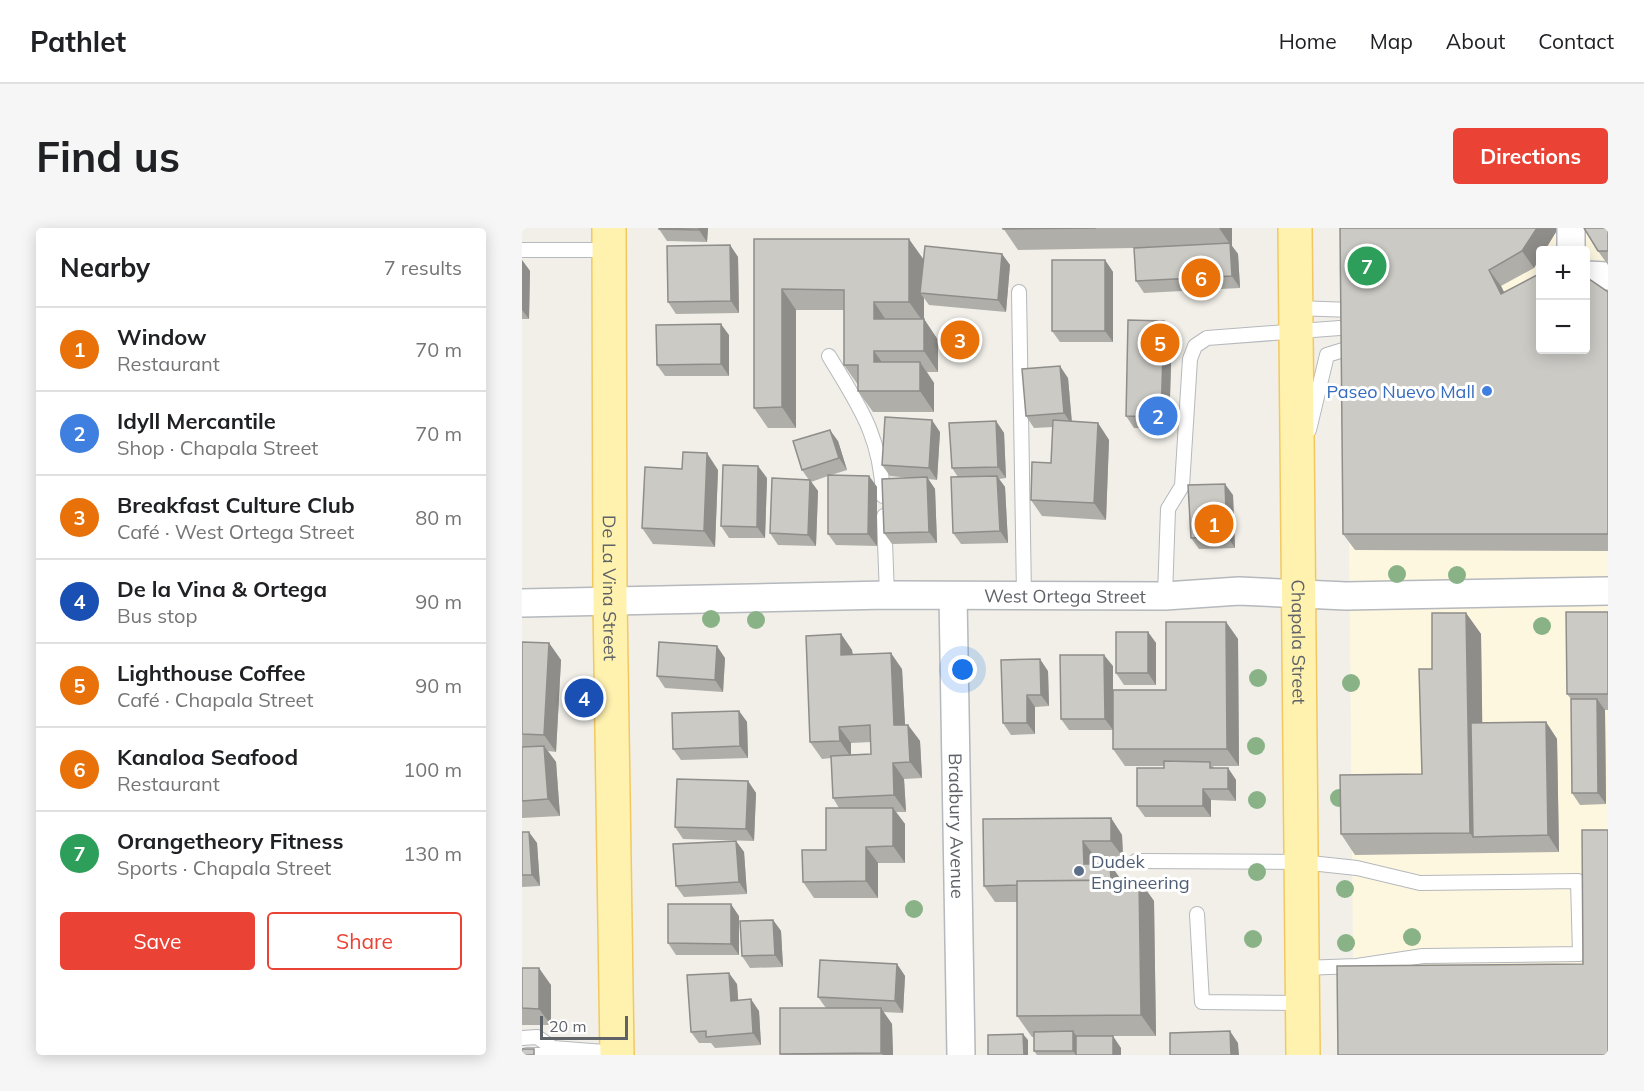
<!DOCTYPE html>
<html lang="en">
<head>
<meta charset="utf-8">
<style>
  :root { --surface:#fff; --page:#f6f6f6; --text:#202124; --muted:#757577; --line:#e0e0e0; --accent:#ea4335 }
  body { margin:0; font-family:Mulish,sans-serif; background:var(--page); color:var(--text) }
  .controls { position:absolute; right:18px; top:18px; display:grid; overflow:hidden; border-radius:6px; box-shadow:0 3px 15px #0003 }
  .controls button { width:54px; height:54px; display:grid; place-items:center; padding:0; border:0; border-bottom:2px solid var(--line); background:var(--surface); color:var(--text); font:30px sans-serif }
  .scale { position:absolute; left:18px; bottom:15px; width:88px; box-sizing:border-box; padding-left:6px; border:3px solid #5f6368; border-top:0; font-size:16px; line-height:21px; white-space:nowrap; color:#5f6368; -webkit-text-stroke:4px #fff; paint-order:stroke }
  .you { position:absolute; left:441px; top:442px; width:21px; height:21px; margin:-15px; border:4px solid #fff; border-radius:50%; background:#1a73e8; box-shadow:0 0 0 9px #1a73e833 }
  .badge { display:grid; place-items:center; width:39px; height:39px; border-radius:50%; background:var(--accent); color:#fff; font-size:20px; font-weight:700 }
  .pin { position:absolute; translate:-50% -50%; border:3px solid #fff; box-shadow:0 2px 6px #0006 }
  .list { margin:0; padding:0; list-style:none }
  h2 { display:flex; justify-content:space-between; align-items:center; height:78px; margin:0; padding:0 24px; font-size:26px }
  h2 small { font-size:20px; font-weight:400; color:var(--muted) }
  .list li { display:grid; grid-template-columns:39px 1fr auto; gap:18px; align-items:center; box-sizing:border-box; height:84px; padding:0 24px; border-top:2px solid var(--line) }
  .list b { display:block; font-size:22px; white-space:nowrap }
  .list p { margin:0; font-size:20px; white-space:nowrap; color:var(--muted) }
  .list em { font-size:20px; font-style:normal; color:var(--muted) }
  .actions { display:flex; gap:12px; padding:18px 24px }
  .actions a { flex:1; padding:14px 0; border:2px solid var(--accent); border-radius:6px; text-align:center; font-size:21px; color:var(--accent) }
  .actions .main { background:var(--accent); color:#fff }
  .map { position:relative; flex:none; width:1086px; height:827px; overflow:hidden; border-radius:6px }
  header { display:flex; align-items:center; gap:36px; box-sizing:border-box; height:84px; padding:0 30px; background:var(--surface); border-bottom:2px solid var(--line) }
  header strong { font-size:28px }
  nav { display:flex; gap:33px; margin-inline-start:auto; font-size:21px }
  .intro { display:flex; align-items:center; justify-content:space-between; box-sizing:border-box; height:144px; padding:0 36px }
  h1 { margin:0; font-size:42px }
  .button { padding:15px 27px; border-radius:6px; background:var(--accent); color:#fff; font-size:21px; font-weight:700 }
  main { display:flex; gap:36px; padding:0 36px }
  aside { flex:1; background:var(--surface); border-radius:6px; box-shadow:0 3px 15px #0003 }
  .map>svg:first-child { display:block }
</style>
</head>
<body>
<header>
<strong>Pathlet</strong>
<nav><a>Home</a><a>Map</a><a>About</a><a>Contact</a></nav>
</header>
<div class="intro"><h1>Find us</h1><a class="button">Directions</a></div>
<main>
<aside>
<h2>Nearby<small>7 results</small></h2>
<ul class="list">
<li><span class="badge" style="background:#e8710a">1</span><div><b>Window</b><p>Restaurant</p></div><em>70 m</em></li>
<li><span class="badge" style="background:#3f7fe0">2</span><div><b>Idyll Mercantile</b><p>Shop · Chapala Street</p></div><em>70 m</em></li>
<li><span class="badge" style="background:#e8710a">3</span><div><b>Breakfast Culture Club</b><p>Café · West Ortega Street</p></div><em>80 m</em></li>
<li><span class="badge" style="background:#1a4fb4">4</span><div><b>De la Vina &amp; Ortega</b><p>Bus stop</p></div><em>90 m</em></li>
<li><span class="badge" style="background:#e8710a">5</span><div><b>Lighthouse Coffee</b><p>Café · Chapala Street</p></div><em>90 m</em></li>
<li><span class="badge" style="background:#e8710a">6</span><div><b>Kanaloa Seafood</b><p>Restaurant</p></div><em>100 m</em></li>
<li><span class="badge" style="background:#2e9e5b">7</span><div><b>Orangetheory Fitness</b><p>Sports · Chapala Street</p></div><em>130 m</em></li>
</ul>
<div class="actions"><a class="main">Save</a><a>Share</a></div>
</aside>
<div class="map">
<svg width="1086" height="827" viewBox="0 0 1086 827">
  <rect width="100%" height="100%" fill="#f1efe8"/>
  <path fill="#fef7e0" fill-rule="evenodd" d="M824 0H1086V827H832ZM1018 22H1064V122H1018Z"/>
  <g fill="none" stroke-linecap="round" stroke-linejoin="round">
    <defs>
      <path id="lane" d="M0 22H87
        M497 64 502 367
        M773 80 830 82
        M307 128C337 178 359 208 361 268
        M787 202 805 127 831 119
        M362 288 365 367
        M643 368 646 281 660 258 668 131 673 118 685 110 831 99
        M614 633 779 634 835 640 898 655 1056 653 1058 726 901 728 835 738 780 740
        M675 686 680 774 780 775
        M0 810 15 809 31 820 95 825
        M5 827H18L31 820"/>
      <g id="street">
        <path d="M1049 0V22"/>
        <path d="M1064 47 1086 48"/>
        <path id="s1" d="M431 368 439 827"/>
        <path id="s2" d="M0 375 365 367 643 368 717 363 824 368 1086 363"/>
      </g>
      <g id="primary">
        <path id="s3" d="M87 0 88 372 95 827"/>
        <path id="s4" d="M773 0 781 827"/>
      </g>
    </defs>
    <use href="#lane" stroke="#b5b8bc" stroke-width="16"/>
    <use href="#street" stroke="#b5b8bc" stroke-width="30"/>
    <use href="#primary" stroke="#f2c960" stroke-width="36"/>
    <use href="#lane" stroke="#fff" stroke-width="14"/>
    <use href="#street" stroke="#fff" stroke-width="27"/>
    <use href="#primary" stroke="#fff2af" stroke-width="33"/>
  </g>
  <g fill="#89b387">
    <circle cx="875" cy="346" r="9"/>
    <circle cx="935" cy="347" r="9"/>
    <circle cx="189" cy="391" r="9"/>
    <circle cx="234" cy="392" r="9"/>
    <circle cx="1020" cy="398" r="9"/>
    <circle cx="736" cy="450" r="9"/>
    <circle cx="829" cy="455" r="9"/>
    <circle cx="734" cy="518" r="9"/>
    <circle cx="817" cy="570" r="9"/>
    <circle cx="735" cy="572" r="9"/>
    <circle cx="735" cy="644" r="9"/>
    <circle cx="823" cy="661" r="9"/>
    <circle cx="392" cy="681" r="9"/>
    <circle cx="890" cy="709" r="9"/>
    <circle cx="731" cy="711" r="9"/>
    <circle cx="824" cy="715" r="9"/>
  </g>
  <path fill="#afaea9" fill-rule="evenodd" d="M137 0H186L185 14 145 13 137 1Z
    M481 0H710V18L716 26 718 60 622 65 614 53 612 20 496 22Z
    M818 0 1034 4 1012 40 979 58 982 64H1086V323L833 322 821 306Z
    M1086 0V37L1076 23Z
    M232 11 401 32 480 26 488 37 484 84 407 77 402 70V91L416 112V144H405L412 155V184H351L336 163V157L322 137V82H274V200H246L232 180Z
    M208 17 216 29 217 85 154 86 146 74Z
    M0 32 8 43 7 91H0Z
    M583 32 591 44V114H538L530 103Z
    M642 93 650 105 647 201 612 200 604 188Z
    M207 107V148H143L135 137Z
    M546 150 550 194 576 195 587 212 584 292 520 288 509 272 529 235 531 199 512 200 504 188Z
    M474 193 482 205 484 250 477 251 483 259 486 315 439 316 431 305 436 249 430 240Z
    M418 204 415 252 406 251 413 261 415 315 370 316 362 305 389 250 368 248 360 237Z
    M316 213 325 242 309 247 347 248 355 259V318L314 317 306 306V248L289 254 296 263 294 318 256 317 248 305 287 252 280 242Z
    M196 242 193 319 131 316 120 300Z
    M245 250 243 310H207L199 298Z
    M711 267 713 320 677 321 669 310Z
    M1086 384V482H1083L1084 576 1058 577 1050 565 1049 471 1045 466Z
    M944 385 959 406 960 495 1024 494 1035 511 1037 624 833 627 819 606 900 546 910 441Z
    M704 394 716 411 717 538H691L692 540H706L714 552V573L689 572V589H623L615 578 642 540V538H603L591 521V502H547L539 491 591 438V462H644Z
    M626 404 634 415V457H602L594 445Z
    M319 406 330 422 331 426 380 441 383 497H386L398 513 400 550 382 551 384 584H374L383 596V635H356V670H292L281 654 304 622 317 580 311 570 309 530 300 531 288 514ZM349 514V526L329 527V515Z
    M0 414 27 415 39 432 34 524 26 523 34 534 38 588 0 590Z
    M203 430 201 464 143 460 135 448Z
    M526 443 527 478 513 479V506L489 507 481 495Z
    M217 483 225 494 226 530 159 532 151 521Z
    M226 553 234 565 232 613 161 611 153 599Z
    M589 590 600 607 601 629H573V636L600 652H617L632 673 634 808H565L599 820V827H515L512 823V809H510L495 788V674H473L462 658Z
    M0 604 15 615 18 658 0 659Z
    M214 613 222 624 225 666 162 669 154 658Z
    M217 688V727H154L146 715Z
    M251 692 259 703 261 739 228 740 220 728Z
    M375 736 383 748 381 785 361 784 370 796 371 827H259L258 826 304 780 296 769Z
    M0 740 29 757V797H0Z
    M215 756 216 772 237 783 239 817 193 820 189 815H177L169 804Z"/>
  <path fill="#8f8d8a" d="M177 0H186L185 14 177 2Z
    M697 0H710V18L716 26 718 60 710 48 708 16Z
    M1015 0H1034V4L1023 22H1018V29L1012 40 1000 23Z
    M387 11 402 32 398 65 402 70V91L416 112V144L402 123V95L387 74Z
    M208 17 216 29 217 85 209 73Z
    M480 26 488 37 484 84 476 72Z
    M0 32 8 43 7 91 0 82Z
    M583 32 591 44V114L583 103Z
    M967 42 979 58 991 82 979 66Z
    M260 61 274 82V200L260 179Z
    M352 74 366 95 352 91Z
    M642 93 650 105 647 201 639 189Z
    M199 96 207 107V148L199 136Z
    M352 123 367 144 352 134Z
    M398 134 412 155V184L398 163Z
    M538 138 546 150 550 197 542 185Z
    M410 192 418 204 415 252 407 240Z
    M474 193 482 205 484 250 476 239Z
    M576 195 587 212 584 292 572 275Z
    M308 202 316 213 325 242 317 230Z
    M185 225 196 242 193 319 182 303Z
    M236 238 245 250 243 310 235 299Z
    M347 248 355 259V318L346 306Z
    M475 248 483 259 486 315 478 303Z
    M405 249 413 261 415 315 407 304Z
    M288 252 296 263 294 318 286 307Z
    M703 256 711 267 713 320 705 308Z
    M944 385 959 406 962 609H951L948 605Z
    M704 394 716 411 717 538 705 521Z
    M626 404 634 415V457L626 445Z
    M319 406 330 422 331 443 319 427Z
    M27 415 39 432 34 524 22 507Z
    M195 418 203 430 201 464 193 452Z
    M369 425 380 441 384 514 372 497Z
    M582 427 591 438V502L583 491Z
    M518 431 526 443 527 478 519 467Z
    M505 467 513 479V506L505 495Z
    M1075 471 1083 482 1084 576 1076 565Z
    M217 483 225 494 226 530 218 518Z
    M1024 494 1035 511 1037 624 1026 607Z
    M386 497 398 513 400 550 388 534Z
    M317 499 329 515V529L318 513Z
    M22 518 34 534 38 588 26 571Z
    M371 535 382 551 384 584 372 567Z
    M706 540 714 552V573L706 561Z
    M226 553 234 565 232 613 224 601Z
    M681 561 689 572V589L681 578Z
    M371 580 383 596V635L371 618Z
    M589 590 600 607 601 629 589 613Z
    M7 604 15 615 18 658 10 647Z
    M214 613 222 624 225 666 217 654Z
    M561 613 573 629V653L562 636Z
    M344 619 356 635V670L344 653Z
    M588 636 600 653 589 657Z
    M617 652 632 673 634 808 619 787Z
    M209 676 217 688V727L209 716Z
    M251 692 259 703 261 739 253 727Z
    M375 736 383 748 381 785 373 773Z
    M17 740 29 757V797L17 781Z
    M207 745 215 756 217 784 209 773Z
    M229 771 237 783 239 817 231 805Z
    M359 780 370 796 371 827H361L359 825Z
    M551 803 555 809V827H554L551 823Z
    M708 803 716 815 717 827H709Z
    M501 806 506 812V827H502Z
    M591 808 599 820V827H591Z"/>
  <path fill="#cccac5" stroke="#8f8d8a" stroke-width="1.5" d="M137 0H177V2L137 1Z
    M481 0H574L481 1Z
    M818 0H1015L1000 23 967 42 979 66 1015 47H1018V122H1064V49L1086 64V306H821Z
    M1062 0H1086V23H1076Z
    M232 11H387V74H352V91H402V123H352V134H398V163H336V137H322V62L260 61V179L232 180Z
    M708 15 710 48 614 53 612 20Z
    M208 17 209 73 146 74 145 18Z
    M403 18 480 26 476 72 398 65Z
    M530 32H583V103H530Z
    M606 92 642 93 639 189 604 188Z
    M199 96V136L135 137 134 97Z
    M538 138 542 185 504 188 500 141Z
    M363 189 410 192 407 240 360 237Z
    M531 192 576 195 572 275 509 272 510 234 529 235Z
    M474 193 476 239 430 240 427 195Z
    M308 202 317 230 280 242 271 213Z
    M161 224 185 225 182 303 120 300 123 239 160 241Z
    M201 237 236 238 235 299 199 298Z
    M306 247 347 248 346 306H306Z
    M475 248 478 303 431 305 429 249Z
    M405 249 407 304 362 305 360 251Z
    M250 250 288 252 286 307 248 305Z
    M703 256 705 308 669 310 666 257Z
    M1044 384H1086V466H1045Z
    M910 385H944L948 605 819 606 818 547 900 546 897 441H910Z
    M644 394H704L705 521H591V462H644Z
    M594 404H626V445H594Z
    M319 406V427L369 425 372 497H386L388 534 371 535 372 567 311 570 309 528 349 526 348 497 317 499 318 513 288 514 284 408Z
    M0 414 27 415 22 507 0 506Z
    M137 414 195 418 193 452 135 448Z
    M538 427H582L583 491H539Z
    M518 431 519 467H505V495H481L479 432Z
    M1049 471H1075L1076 565H1050Z
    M217 483 218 518 151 521 150 485Z
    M1024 494 1026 607 951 609 949 495Z
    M22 518 26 571 0 573V519Z
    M642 533 688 534V540H706V561H681V578H615V540H642Z
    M155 551 226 553 224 601 153 599Z
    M304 580H371V618L344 619V653L281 654 280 622H304Z
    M589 590V613H561L562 636H588L589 652 495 653V657L462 658 461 591Z
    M1060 602H1086V827H816L815 738 1061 736Z
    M0 604H7L10 647H0Z
    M214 613 217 654 154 658 151 616Z
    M617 652 619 787 495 788V653Z
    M146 676H209V716L146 715Z
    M251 692 253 727 220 728 218 693Z
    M298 732 375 736 373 773 296 769Z
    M0 740H17V781L0 780Z
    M207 745 209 773 229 771 231 805 184 809V803L169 804 165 747Z
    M258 780H359V825L258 826Z
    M551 803V823H512V804Z
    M708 803 709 827H648V805Z
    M501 806 502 827H466V807Z
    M554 808H591V827H554Z
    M0 821H12V827H0Z"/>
  <circle fill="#3f7fe0" stroke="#fff" stroke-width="2" cx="965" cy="163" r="6"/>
  <circle fill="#5c6f8a" stroke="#fff" stroke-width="2" cx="557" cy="643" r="6"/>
  <g text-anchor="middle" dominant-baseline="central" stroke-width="6" stroke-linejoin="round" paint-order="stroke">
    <g font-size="18" fill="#366cbe" stroke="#fff" text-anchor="end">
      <text x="953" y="163">Paseo Nuevo Mall</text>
    </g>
    <g font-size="18" fill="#5f6368" stroke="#fff">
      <text stroke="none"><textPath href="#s3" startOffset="360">De La Vina Street</textPath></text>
      <text stroke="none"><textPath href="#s2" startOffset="543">West Ortega Street</textPath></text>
      <text stroke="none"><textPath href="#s4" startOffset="414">Chapala Street</textPath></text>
      <text stroke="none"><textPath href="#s1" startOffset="230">Bradbury Avenue</textPath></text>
    </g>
    <g font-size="18" fill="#4e5e75" stroke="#fff" text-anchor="start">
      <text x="569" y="633">Dudek<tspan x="569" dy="21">Engineering</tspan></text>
    </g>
  </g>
</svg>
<div class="controls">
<button>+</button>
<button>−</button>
</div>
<div class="scale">20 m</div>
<div class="you"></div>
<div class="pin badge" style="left:692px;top:296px;background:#e8710a">1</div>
<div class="pin badge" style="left:636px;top:188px;background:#3f7fe0">2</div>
<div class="pin badge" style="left:438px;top:112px;background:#e8710a">3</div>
<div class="pin badge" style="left:62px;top:470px;background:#1a4fb4">4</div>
<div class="pin badge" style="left:638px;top:115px;background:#e8710a">5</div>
<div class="pin badge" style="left:679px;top:50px;background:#e8710a">6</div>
<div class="pin badge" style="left:845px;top:38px;background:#2e9e5b">7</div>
</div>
</main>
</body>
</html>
